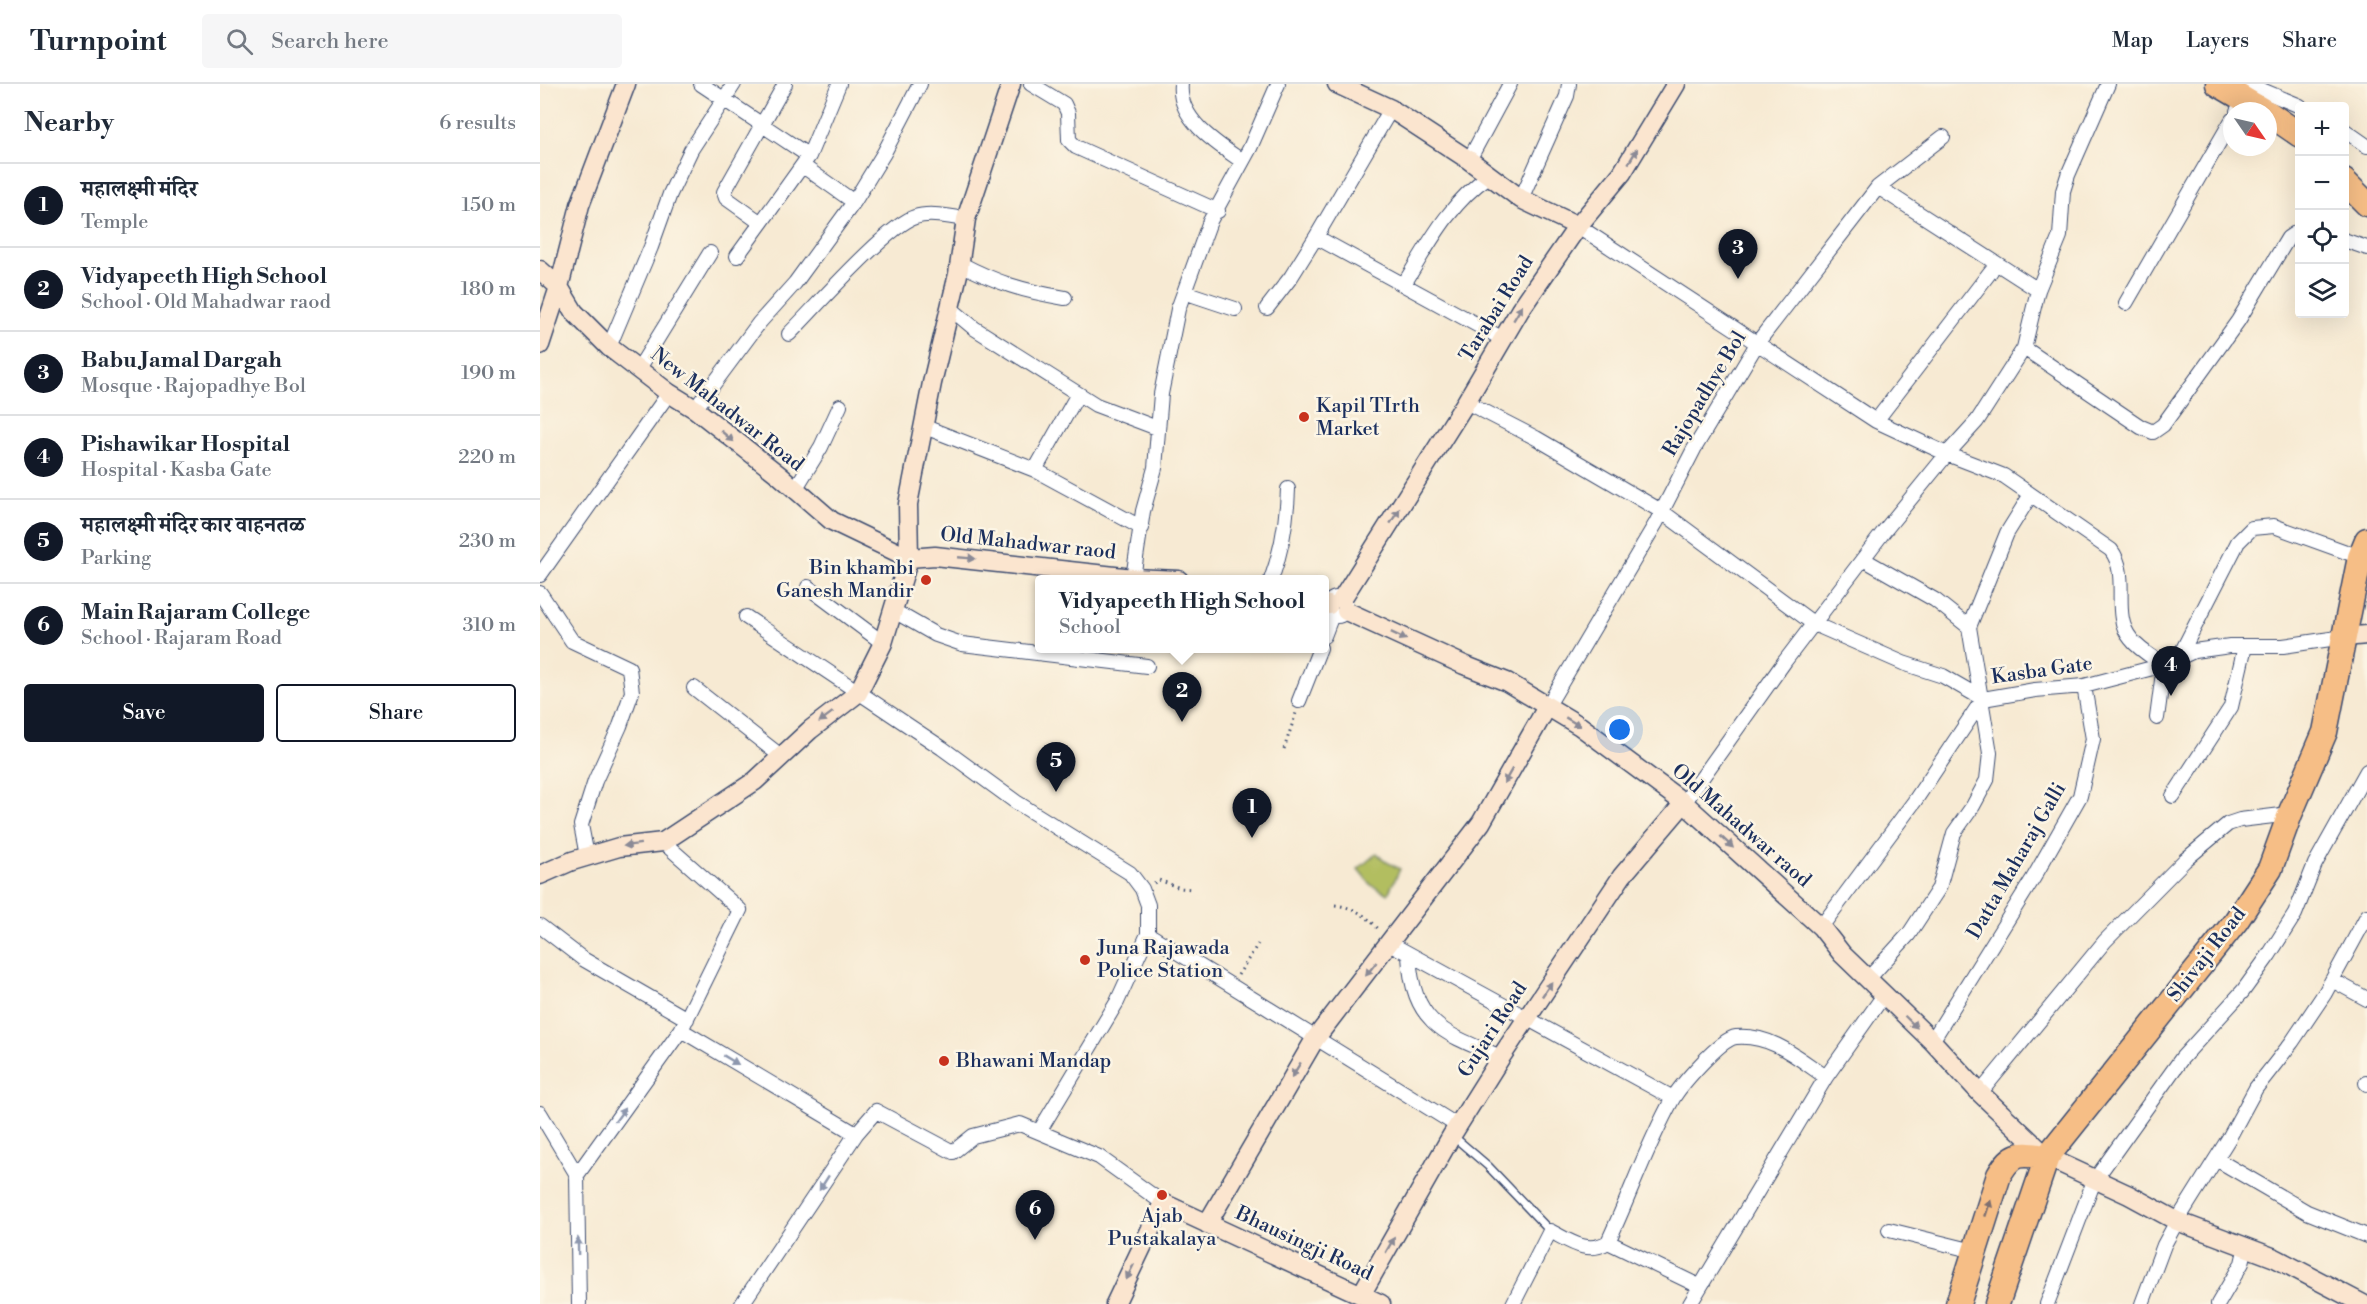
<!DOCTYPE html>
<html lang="en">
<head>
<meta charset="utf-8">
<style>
  :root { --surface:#fff; --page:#f6f6f7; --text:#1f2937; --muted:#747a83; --line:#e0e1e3; --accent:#111827 }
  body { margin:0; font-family:"Libre Bodoni","Noto Serif Devanagari",serif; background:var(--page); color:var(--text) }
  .controls { position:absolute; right:18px; top:18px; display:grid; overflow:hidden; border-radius:6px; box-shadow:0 6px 24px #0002 }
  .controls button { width:54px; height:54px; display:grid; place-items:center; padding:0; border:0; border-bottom:2px solid var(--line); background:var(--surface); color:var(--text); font:30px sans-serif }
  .compass { position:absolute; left:1683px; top:18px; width:54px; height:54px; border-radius:50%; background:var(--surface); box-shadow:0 6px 24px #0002; rotate:124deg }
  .you { position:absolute; left:1080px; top:646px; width:21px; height:21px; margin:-15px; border:4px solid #fff; border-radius:50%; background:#1a73e8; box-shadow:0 0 0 9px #1a73e833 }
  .badge { display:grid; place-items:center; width:39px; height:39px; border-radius:50%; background:var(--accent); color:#fff; font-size:20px; font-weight:700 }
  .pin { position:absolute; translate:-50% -50px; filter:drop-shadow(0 2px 3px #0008) }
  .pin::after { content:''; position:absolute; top:32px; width:21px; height:18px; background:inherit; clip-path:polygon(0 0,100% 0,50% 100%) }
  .popup { position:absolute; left:495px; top:491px; width:294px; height:78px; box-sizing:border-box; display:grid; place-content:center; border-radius:6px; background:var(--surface); filter:drop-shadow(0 2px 4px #0005); font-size:20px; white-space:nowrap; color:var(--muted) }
  .popup b { font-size:22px; color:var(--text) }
  .popup::after { content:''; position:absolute; left:50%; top:100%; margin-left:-12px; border:12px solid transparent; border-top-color:var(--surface) }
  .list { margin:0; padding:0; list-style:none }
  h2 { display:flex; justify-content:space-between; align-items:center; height:78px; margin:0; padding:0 24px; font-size:26px }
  h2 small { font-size:20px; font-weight:400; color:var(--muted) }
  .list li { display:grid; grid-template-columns:39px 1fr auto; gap:18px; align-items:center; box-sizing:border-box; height:84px; padding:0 24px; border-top:2px solid var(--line) }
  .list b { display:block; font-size:22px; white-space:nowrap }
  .list p { margin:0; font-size:20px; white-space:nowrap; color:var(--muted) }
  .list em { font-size:20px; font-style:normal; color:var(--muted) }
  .actions { display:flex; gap:12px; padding:18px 24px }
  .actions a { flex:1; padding:14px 0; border:2px solid var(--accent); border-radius:6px; text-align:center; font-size:21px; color:var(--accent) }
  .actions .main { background:var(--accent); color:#fff }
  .icon { flex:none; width:33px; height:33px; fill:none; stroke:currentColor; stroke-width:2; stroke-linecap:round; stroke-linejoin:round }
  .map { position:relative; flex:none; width:1827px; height:1220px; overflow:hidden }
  header { display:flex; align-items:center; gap:36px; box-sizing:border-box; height:84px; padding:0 30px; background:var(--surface); border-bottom:2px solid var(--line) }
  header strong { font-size:28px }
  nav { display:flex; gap:33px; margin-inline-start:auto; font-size:21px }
  .search { width:420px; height:54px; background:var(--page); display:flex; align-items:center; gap:15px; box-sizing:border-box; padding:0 21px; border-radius:6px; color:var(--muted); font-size:22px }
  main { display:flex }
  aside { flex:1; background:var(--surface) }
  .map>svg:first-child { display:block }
</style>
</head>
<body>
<header>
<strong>Turnpoint</strong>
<div class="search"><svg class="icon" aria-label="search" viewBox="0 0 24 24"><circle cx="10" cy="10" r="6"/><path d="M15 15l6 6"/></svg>Search here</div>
<nav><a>Map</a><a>Layers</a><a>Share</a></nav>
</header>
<main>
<aside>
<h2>Nearby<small>6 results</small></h2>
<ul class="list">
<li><span class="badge">1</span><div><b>महालक्ष्मी मंदिर</b><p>Temple</p></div><em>150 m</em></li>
<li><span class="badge">2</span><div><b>Vidyapeeth High School</b><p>School · Old Mahadwar raod</p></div><em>180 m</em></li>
<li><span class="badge">3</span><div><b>Babu Jamal Dargah</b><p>Mosque · Rajopadhye Bol</p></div><em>190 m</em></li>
<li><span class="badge">4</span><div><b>Pishawikar Hospital</b><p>Hospital · Kasba Gate</p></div><em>220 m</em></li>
<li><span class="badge">5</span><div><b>महालक्ष्मी मंदिर कार वाहनतळ</b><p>Parking</p></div><em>230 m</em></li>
<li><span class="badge">6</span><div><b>Main Rajaram College</b><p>School · Rajaram Road</p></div><em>310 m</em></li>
</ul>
<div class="actions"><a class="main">Save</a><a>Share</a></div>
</aside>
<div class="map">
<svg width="1827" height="1220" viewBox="0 0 1827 1220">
  <rect width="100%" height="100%" fill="#fcf5e5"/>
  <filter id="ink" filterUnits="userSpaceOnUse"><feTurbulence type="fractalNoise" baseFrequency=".0167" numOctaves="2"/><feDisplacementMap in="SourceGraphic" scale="12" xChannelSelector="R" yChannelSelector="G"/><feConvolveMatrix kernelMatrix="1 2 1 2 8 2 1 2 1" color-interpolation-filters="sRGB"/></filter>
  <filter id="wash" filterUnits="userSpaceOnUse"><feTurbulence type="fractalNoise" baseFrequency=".008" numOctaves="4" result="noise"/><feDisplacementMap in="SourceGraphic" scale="24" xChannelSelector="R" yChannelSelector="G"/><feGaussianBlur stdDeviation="1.35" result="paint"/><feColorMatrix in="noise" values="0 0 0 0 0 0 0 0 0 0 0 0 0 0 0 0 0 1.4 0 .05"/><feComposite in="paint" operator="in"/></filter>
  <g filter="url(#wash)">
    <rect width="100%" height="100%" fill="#f7ead3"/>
    <path fill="#b2be60" stroke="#66765f" stroke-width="1.5" d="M837 769 843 776 860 785 848 810 831 801 818 785Z"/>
  </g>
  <g filter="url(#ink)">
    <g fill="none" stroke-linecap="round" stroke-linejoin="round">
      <defs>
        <path id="lane" d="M913 1052 948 1082 1010 1147"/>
        <path id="street" d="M161 0 269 72
          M245 0 184 108 186 114 221 139 269 72 299 0
          M491 0 524 20 528 29 529 56 536 63 678 127
          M641 0C637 35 677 60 702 77
          M1568 0 1528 91 1523 107 1520 152 1498 206 1484 264 1437 337 1407 370 1464 392 1571 466C1591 492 1570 530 1591 555 1599 566 1614 574 1624 581L1617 634
          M851 25 776 153 963 255
          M1697 27 1712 2 1760 22
          M1804 46 1827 62
          M929 76 970 0
          M263 82 314 118
          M1338 103 1498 206
          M981 115 1027 12 1029 0
          M1038 142 1336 337 1407 370 1345 446 1245 577 1144 719
          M1804 156 1827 164
          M197 172 221 139
          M419 179C457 199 483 207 525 214
          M864 200C888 161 910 118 949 92
          M644 208 695 225
          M1586 219 1692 36
          M410 224 434 244 556 321 617 344
          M727 224 751 193 776 153
          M249 250C273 226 348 141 375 133 390 128 410 133 426 135
          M69 263 111 163 130 110 151 66 194 0
          M1484 264 1601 343 1613 348 1623 341 1698 237 1748 154 1760 146
          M98 286 170 169
          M926 318 996 354 1121 427 1274 540 1363 579 1403 592 1443 615
          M155 325 219 239 255 199 314 118 344 69 380 0
          M1336 337 1451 187
          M385 343 495 386 538 310
          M495 386 602 444
          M254 407 281 363 300 322
          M1323 475 1395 516 1429 543
          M0 491 129 309
          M593 494 603 427 615 384 621 310 638 225 670 137 710 64 738 0
          M731 496C742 466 747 437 748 405
          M268 503 343 559
          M0 509 32 557 89 584 92 608 80 642 55 697 41 741 47 772
          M788 523a9 9 0 1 1 18 0a9 9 0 1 1-18 0Z
          M354 527 396 551 422 560 607 582
          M206 533 402 664 476 718 590 789 602 805 608 821V850L577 918 499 1048
          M784 552 792 531
          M1638 575 1698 458 1712 444 1734 442 1820 473
          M154 604 242 673
          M759 617 780 564
          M1007 623 1116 439 1154 365 1218 258 1338 103 1403 53
          M1633 712 1691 623 1705 562
          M0 842 43 875 147 935
          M1281 843 1374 718 1443 615 1495 606 1544 602 1624 581 1654 567 1690 562H1743L1804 553
          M608 850 918 1042
          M851 860 1133 1014
          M869 872C873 941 905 950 961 973
          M1328 895 1369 850 1399 804 1414 749 1433 722 1447 696 1450 669 1429 543 1467 449 1490 412
          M1792 896 1827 915
          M141 946 316 1050
          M1392 957 1494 793 1540 712 1553 655 1544 602
          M1826 999 1827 1000
          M1440 1009 1565 857 1645 776 1688 740 1700 736 1750 730
          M0 1029 37 1091 39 1220
          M1676 1075 1767 1128 1827 1152
          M37 1091 141 946 200 826 123 758
          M1349 1146 1434 1167
          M1068 1158 1159 1202
          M202 1220 316 1050 336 1027 413 1068 433 1052 480 1040 559 1073 623 1119
          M973 1220 1010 1147C1030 1157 1047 1171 1068 1158 1090 1111 1107 1061 1132 1016 1140 1002 1180 955 1196 953 1232 950 1259 975 1286 993
          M1150 1220 1286 993 1344 911
          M1507 1220 1554 1097 1642 974 1703 907 1729 871 1755 830 1775 780 1827 687
          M1602 1220 1624 1161 1637 1137 1689 1054 1716 1004 1752 958 1785 909 1827 832
          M1678 1220 1702 1179 1706 1162"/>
        <path id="secondary" d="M797 0 851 25 929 76 981 115 1038 142
          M0 186 19 203 34 228 69 263 129 309 155 325 239 391 292 437 369 474
          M0 261 19 203 40 121 86 0
          M369 474 395 472 593 494 639 496
          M802 515 926 318 980 226 1038 142 1082 89 1136 0
          M784 520 789 521
          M806 527 924 581 967 598 1040 642 1144 719 1281 843 1302 870 1392 957 1440 1009 1507 1073 1589 1111 1637 1137 1735 1174 1823 1220
          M1804 553 1827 551
          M0 791 32 777 79 763 123 758 215 697 270 646 318 609 343 559 369 474 368 420 392 299 418 190 426 135 471 0
          M667 1140 775 955 941 739 1007 623
          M821 1211 912 1051 961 973 1082 792 1144 719
          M575 1220 623 1119 841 1220"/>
        <path id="highway" d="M1678 0 1724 27
          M1728 29 1760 51
          M1804 97 1827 120
          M1418 1220 1459 1091C1473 1066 1481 1070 1507 1073
          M1457 1220 1507 1073 1696 837 1730 785 1750 730 1785 648 1820 473 1827 456"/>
      </defs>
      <use href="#lane" stroke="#3c4b70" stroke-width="10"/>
      <use href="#street" stroke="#3c4b70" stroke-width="16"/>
      <use href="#secondary" stroke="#3c4b70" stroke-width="21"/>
      <use href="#highway" stroke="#3c4b70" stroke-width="27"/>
      <path stroke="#3c4b70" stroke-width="3" stroke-dasharray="1.5 4.5" stroke-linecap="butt" d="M744 665 756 629
        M614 799 619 796 640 804 653 805
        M795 821C813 823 828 832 839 846
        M698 891 718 860"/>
      <use href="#lane" stroke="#fff" stroke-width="7"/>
      <use href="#street" stroke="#fff" stroke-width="14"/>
      <use href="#secondary" stroke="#fbe5cf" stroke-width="18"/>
      <use href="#highway" stroke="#f6be86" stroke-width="24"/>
    </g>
    <defs><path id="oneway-solid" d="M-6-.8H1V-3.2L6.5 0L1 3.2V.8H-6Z" transform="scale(1.5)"/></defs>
    <g fill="#8b8a96">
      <use href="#oneway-solid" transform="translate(1093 72) rotate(-59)"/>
      <use href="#oneway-solid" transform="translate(978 229) rotate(-59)"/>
      <use href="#oneway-solid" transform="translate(187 352) rotate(40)"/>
      <use href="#oneway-solid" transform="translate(855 432) rotate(-58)"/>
      <use href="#oneway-solid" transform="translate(427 474) rotate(5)"/>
      <use href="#oneway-solid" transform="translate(859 552) rotate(25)"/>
      <use href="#oneway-solid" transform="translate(286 633) rotate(143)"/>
      <use href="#oneway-solid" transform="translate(1033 638) rotate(31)"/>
      <use href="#oneway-solid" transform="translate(968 692) rotate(120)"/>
      <use href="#oneway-solid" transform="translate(1187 758) rotate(43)"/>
      <use href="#oneway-solid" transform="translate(92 761) rotate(173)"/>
      <use href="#oneway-solid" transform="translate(831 885) rotate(128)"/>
      <use href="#oneway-solid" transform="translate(1007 905) rotate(-56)"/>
      <use href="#oneway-solid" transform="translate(1371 938) rotate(44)"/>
      <use href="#oneway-solid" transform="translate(756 986) rotate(122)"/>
      <use href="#oneway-solid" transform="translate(850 1161) rotate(-60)"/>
      <use href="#oneway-solid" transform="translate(590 1188) rotate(116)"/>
    </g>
    <g fill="#8d97ae">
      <use href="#oneway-solid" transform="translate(191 976) rotate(31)"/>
      <use href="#oneway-solid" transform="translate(80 1031) rotate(-54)"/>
      <use href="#oneway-solid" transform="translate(284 1099) rotate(123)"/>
      <use href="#oneway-solid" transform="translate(38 1162) rotate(-91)"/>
    </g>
    <use fill="#7e6f70" href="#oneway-solid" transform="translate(1448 1124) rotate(-72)"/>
  </g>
  <g fill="#c8321e" stroke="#fcf5e5" stroke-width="2">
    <circle cx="764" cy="333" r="6"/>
    <circle cx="386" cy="496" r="6"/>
    <circle cx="545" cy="876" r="6"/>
    <circle cx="404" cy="977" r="6"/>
    <circle cx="622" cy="1111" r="6"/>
  </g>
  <g text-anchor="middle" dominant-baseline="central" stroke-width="5" stroke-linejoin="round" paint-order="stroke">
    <g font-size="20" fill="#1b2f5e" stroke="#fcf5e5">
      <text transform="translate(957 225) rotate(-58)">Tarabai Road</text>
      <text transform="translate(1165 310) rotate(-59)">Rajopadhye Bol</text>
      <text transform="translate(187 326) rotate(38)">New Mahadwar Road</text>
      <text transform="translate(488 460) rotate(6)">Old Mahadwar raod</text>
      <text transform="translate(1502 587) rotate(-8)">Kasba Gate</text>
      <text transform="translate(1201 742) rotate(41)">Old Mahadwar raod</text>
      <text transform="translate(1477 777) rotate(-60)">Datta Maharaj Galli</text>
      <text transform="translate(1667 871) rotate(-52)">Shivaji Road</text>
      <text transform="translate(953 946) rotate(-57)">Gujari Road</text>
      <text transform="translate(764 1160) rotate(25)">Bhausingji Road</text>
    </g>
    <g font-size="20" fill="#1b2f5e" stroke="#fcf5e5" text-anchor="start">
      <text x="776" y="322">Kapil TIrth<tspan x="776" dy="23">Market</tspan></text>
      <text x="374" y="484" text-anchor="end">Bin khambi<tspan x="374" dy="23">Ganesh Mandir</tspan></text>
      <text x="557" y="864">Juna Rajawada<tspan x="557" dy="23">Police Station</tspan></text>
      <text x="416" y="977">Bhawani Mandap</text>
      <text x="622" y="1132" text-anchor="middle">Ajab<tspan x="622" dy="23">Pustakalaya</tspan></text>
    </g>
  </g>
</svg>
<div class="controls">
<button>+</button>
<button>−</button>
<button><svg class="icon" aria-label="locate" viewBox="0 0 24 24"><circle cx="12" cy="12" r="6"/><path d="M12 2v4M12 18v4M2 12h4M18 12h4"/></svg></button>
<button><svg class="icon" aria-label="layers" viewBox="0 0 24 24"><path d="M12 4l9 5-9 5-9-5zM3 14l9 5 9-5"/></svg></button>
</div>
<svg class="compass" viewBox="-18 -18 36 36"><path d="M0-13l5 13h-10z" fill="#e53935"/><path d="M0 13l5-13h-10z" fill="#747a83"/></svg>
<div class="you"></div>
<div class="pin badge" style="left:712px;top:754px">1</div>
<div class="pin badge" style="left:642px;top:638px">2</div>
<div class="popup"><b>Vidyapeeth High School</b>School</div>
<div class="pin badge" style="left:1198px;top:195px">3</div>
<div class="pin badge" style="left:1631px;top:612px">4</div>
<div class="pin badge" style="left:516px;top:708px">5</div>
<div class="pin badge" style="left:495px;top:1156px">6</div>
</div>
</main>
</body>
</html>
